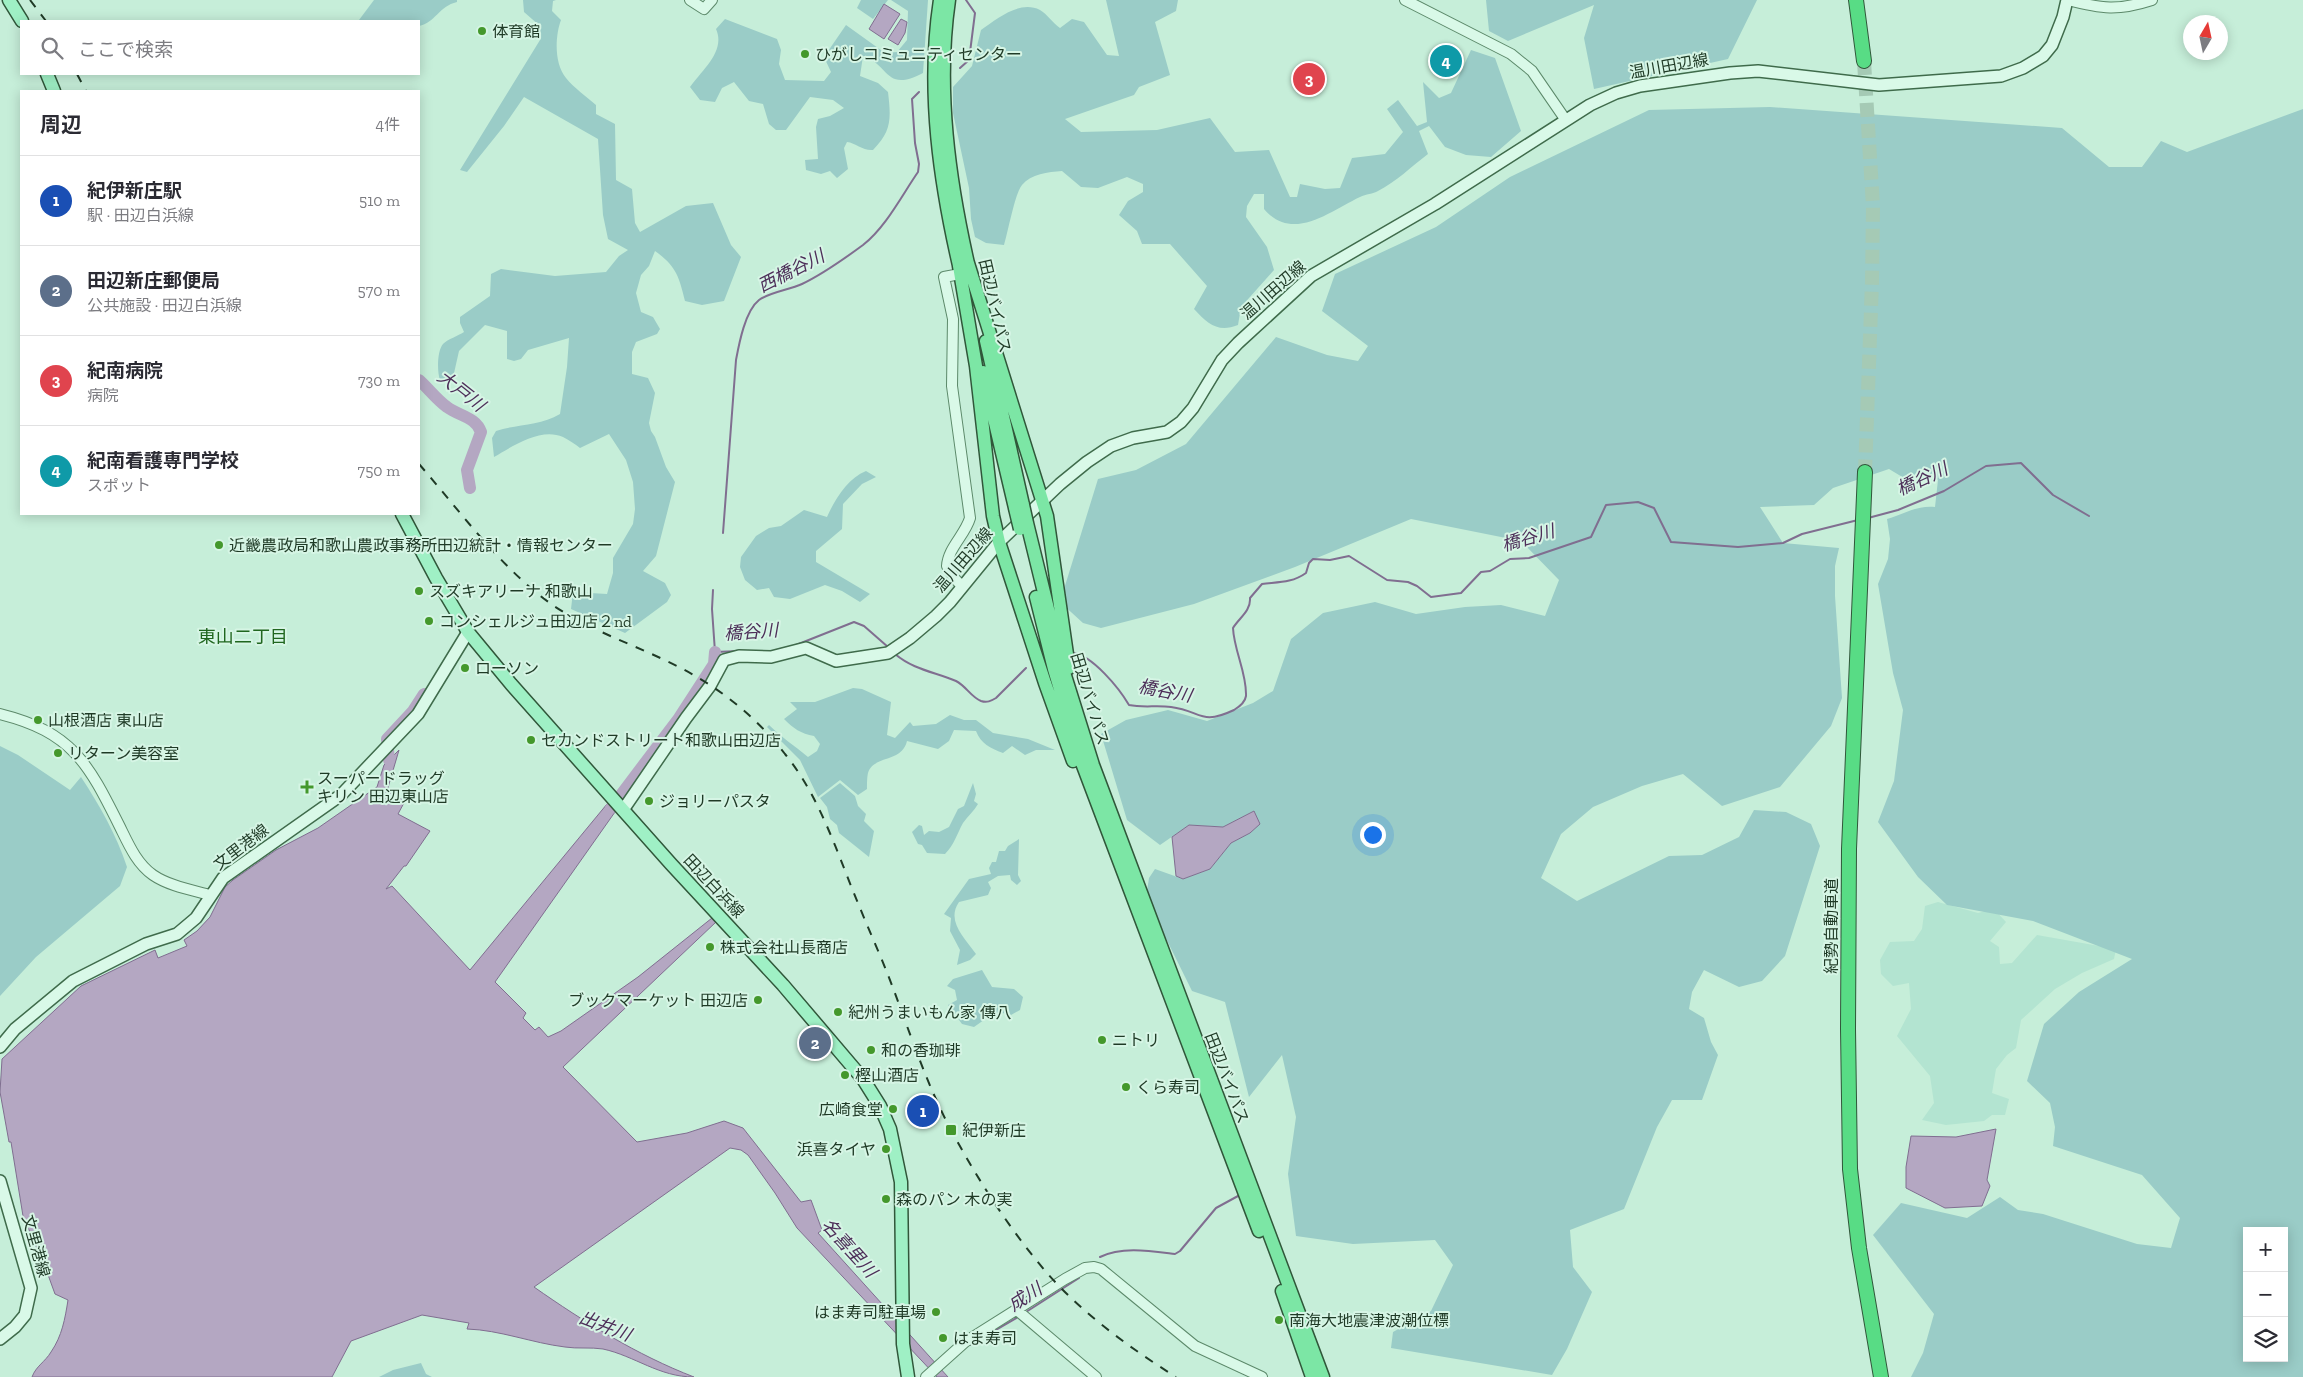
<!DOCTYPE html>
<html lang="ja">
<head>
<meta charset="utf-8">
<style>
  :root { --surface:#fff; --page:#f2f2f3; --text:#2b2b33; --muted:#7c7c81; --line:#e1e1e2; --accent:#44982c }
  body { margin:0; font-family:"Zilla Slab","Noto Sans JP",serif; background:var(--page); color:var(--text) }
  .controls { position:absolute; right:15px; bottom:15px; display:grid; overflow:hidden; border-radius:0px; box-shadow:0 2px 12px #0003 }
  .controls button { width:45px; height:45px; display:grid; place-items:center; padding:0; border:0; border-bottom:1px solid var(--line); background:var(--surface); color:var(--text); font:25px sans-serif }
  .compass { position:absolute; left:2183px; top:15px; width:45px; height:45px; border-radius:50%; background:var(--surface); box-shadow:0 2px 12px #0003; rotate:9deg }
  .you { position:absolute; left:1372px; top:834px; width:18px; height:18px; margin:-12px; border:4px solid #fff; border-radius:50%; background:#1a73e8; box-shadow:0 0 0 8px #1a73e833 }
  .badge { display:grid; place-items:center; width:32px; height:32px; border-radius:50%; background:var(--accent); color:#fff; font-size:16px; font-weight:700 }
  .pin { position:absolute; translate:-50% -50%; border:2px solid #fff; box-shadow:0 1px 5px #0006 }
  .list { margin:0; padding:0; list-style:none }
  h2 { display:flex; justify-content:space-between; align-items:center; height:65px; margin:0; padding:0 20px; font-size:21px }
  h2 small { font-size:16px; font-weight:400; color:var(--muted) }
  .list li { display:grid; grid-template-columns:32px 1fr auto; gap:15px; align-items:center; box-sizing:border-box; height:90px; padding:0 20px; border-top:1px solid var(--line) }
  .list b { display:block; font-size:19px; white-space:nowrap }
  .list p { margin:0; font-size:16px; white-space:nowrap; color:var(--muted) }
  .list em { font-size:16px; font-style:normal; color:var(--muted) }
  .icon { flex:none; width:28px; height:28px; fill:none; stroke:currentColor; stroke-width:2; stroke-linecap:round; stroke-linejoin:round }
  .map { position:relative; flex:none; width:2303px; height:1377px; overflow:hidden }
  .search { position:absolute; background:var(--surface); box-shadow:0 2px 12px #0003; left:20px; top:20px; width:400px; height:55px; display:flex; align-items:center; gap:12px; box-sizing:border-box; padding:0 18px; border-radius:0px; color:var(--muted); font-size:19px }
  .panel { position:absolute; background:var(--surface); box-shadow:0 2px 12px #0003; left:20px; top:90px; width:400px; height:425px; border-radius:0px }
  .map>svg:first-child { display:block }
</style>
</head>
<body>
<div class="map">
<svg width="2303" height="1377" viewBox="0 0 2303 1377">
  <rect width="100%" height="100%" fill="#c6eed9"/>
  <path fill="#b3e4d1" d="M1938 902 1978 913 1994 909 2006 922 1990 941 1999 947 2000 964 2012 963 2037 935 2116 949 2114 959 2082 973 2055 989 2021 1020 2016 1048 2007 1055 1996 1069 1992 1093 2009 1099 2005 1115H1992L1984 1121 1946 1125 1922 1120 1934 1103 1930 1076 1897 1036 1911 1009 1909 983 1893 986 1881 974 1880 960 1890 942 1914 941 1922 929 1925 906Z"/>
  <path fill="#9accc7" fill-rule="evenodd" d="M374 0H457V2C439 6 435 23 419 26V21L359 20Z
    M523 0H556L553 1 552 11 561 20C555 36 554 64 566 78 574 88 586 96 596 105V114L615 124 616 180 632 189 635 223 640 232 686 206 713 203 731 245 741 257 724 301 702 305 685 301C679 276 676 266 655 251L649 266 641 275 636 293 641 312 653 317 660 329 657 334 636 342 632 352V374L648 378 655 393 649 423 651 431 655 437 666 467 675 482 656 556 643 571 665 583 671 595 667 602 625 633 571 609 573 592 607 594 613 573V558L633 524 635 509 633 482 626 460 609 434 580 448C575 444 569 440 563 437 541 427 513 446 494 457L492 438 496 431C517 424 540 426 560 414L567 367 569 338 528 350 521 359 514 361 507 359V331L485 325 459 351 452 382 440 380C437 372 437 351 443 344 448 339 458 336 464 332L460 323V317L490 296 491 274 501 269 555 276 606 272 619 256 628 250 608 239 603 215 598 139 524 97 504 126 467 172 460 170 540 40V26L524 12Z
    M861 0H888L873 19 857 8Z
    M891 0H928L923 73C885 93 890 65 863 56L860 76 878 83 888 92C891 118 892 131 873 150 863 151 856 143 847 142L844 148 848 169 837 178 830 171 821 174 806 170 805 160 818 159 816 127 818 119 830 116 844 108 833 100 810 97 786 130H776L769 124 763 104 749 101 734 82 722 88 715 102 700 100 690 87C702 70 726 51 716 29L725 19 777 39 781 50 779 64 785 80 824 81 831 72 824 57 846 25 885 53 897 52 907 40 908 11Z
    M1106 0H1178L1176 11 1155 22 1170 75 1139 87 1134 95 1065 119 1081 132 1157 130 1210 118 1235 152 1269 150 1290 197H1297L1300 184 1325 189 1340 188 1352 158 1385 154 1403 132 1387 109 1398 100 1417 126 1427 122 1423 82 1439 98 1451 93 1471 50 1495 58 1521 131 1491 157 1466 155 1445 147 1429 126 1419 131 1428 154C1412 166 1396 182 1378 191 1373 194 1366 194 1360 197 1330 211 1293 243 1264 209V194H1254L1247 206 1246 217 1267 247 1274 270 1241 307 1238 325C1218 333 1208 324 1194 309L1207 286 1170 244H1142L1137 231 1119 215 1128 201 1143 192V184L1127 177 1098 188 1081 187 1062 171C1048 172 1031 174 1022 185 1015 193 1008 232 1004 245L986 243 975 237 971 219 969 188 953 113V87L972 66 981 30C998 18 1020 0 1040 10 1047 14 1053 23 1060 28L1072 19 1084 22 1107 55 1119 56Z
    M1486 0H1757L1728 59 1594 89 1584 38 1594 5 1508 41 1489 31Z
    M1770 107 2062 128 2109 167H2142L2161 141 2187 152 2303 109V1377H1911L1923 1353 1934 1314 1873 1235 1901 1203 1967 1218 2000 1197 2018 1210 2043 1214 2137 1244 2171 1248 2180 1218 2142 1175 2053 1146 2055 1127 2050 1103 2027 1081 2044 1024 2079 992 2132 959 2033 921 1947 905 1918 877 1878 822 1894 781 1903 710 1893 673 1878 584 1888 559 1890 539 1887 519C1904 514 1917 505 1935 507L1938 480 1931 474 1909 481 1889 469 1833 488 1814 505 1760 507 1783 543 1839 548 1835 566V596L1842 698 1831 726 1780 787 1722 806 1683 774 1642 786 1593 807 1561 834 1541 878 1577 901 1669 856 1702 855 1739 837 1754 810 1786 812 1811 824 1820 846 1785 956 1762 981 1739 987 1704 970 1692 992 1689 1009 1704 1018 1711 1042 1718 1055 1702 1100H1672L1657 1127 1624 1209 1570 1230 1573 1267 1592 1292 1567 1349 1552 1375 1391 1348 1393 1332 1431 1311 1453 1265 1435 1240 1353 1244 1296 1236 1288 1174 1296 1117 1282 1055 1249 1097 1225 1002 1192 991 1146 898 1149 878 1155 869 1183 879 1210 869 1231 843 1250 833 1254 811 1223 827 1189 825 1160 845 1127 820 1101 734 1126 720 1168 710 1207 721 1253 703 1273 691 1291 639 1323 613 1375 602 1416 614 1465 607 1501 605 1545 616 1559 580 1521 541 1411 519 1295 567 1194 604 1101 628 1083 623 1060 602 1098 479 1136 470 1186 444 1276 337 1327 355 1358 361 1368 346 1322 311 1335 274 1436 227 1510 177 1649 110ZM2247 1231H2284V1358H2247Z
    M866 471 876 477 862 484 843 504 842 529 816 551V562L870 594 860 602 842 591 825 585 790 599 774 597 769 588 757 590 745 580 740 567 741 557 756 536 769 528 781 526 804 510 827 517C835 499 848 478 866 471Z
    M853 688 862 689 891 702 887 735 895 738 910 722 913 726 936 724 950 715 964 720H976L993 733 1028 739 1055 750H1036L1025 755 1012 746 1003 753C990 748 981 744 976 731L954 730 949 741 938 749 907 741C902 763 873 755 868 773 867 777 867 784 867 789L858 795 840 780 818 797 800 760 767 727 769 725C781 737 795 746 808 757L817 751 820 744 814 736C801 734 793 728 784 719L797 709 790 702H815Z
    M0 746 18 755 70 790 81 777C100 806 116 834 127 867L120 886 36 957 0 996Z
    M840 783 855 796 858 806 866 814 864 821 874 831 869 857 839 833 837 825 830 819 827 807 820 798Z
    M973 783 976 794 974 801 978 804C974 811 968 816 963 823 957 834 954 845 945 854L927 853 922 845 918 844 912 832 919 825 922 826 924 835 929 831 939 832 949 827 958 809 964 806Z
    M1019 839 1018 875 1021 881 1017 885 1011 880 1010 875 998 876 988 882 991 888 988 895 959 902C946 921 964 937 976 954L970 960 957 965 960 950 950 931 951 918 944 914 969 879 991 874 989 868 992 862H996L999 851H1005L1008 846Z
    M982 970 992 987 1014 989 1023 997 1020 1010 1011 1015C996 1009 986 1019 974 1027L962 1024 948 1005 957 1000 955 990 947 986 953 979Z
    M421 1363 426 1374 432 1377H379L393 1370Z"/>
  <path fill="#b4a7c2" stroke="#806e90" d="M884 4 900 14 884 39 869 29Z
    M901 19 907 22 905 33 898 45 888 39Z
    M399 750 387 791 405 801 398 814 430 831 406 866H404L386 889 392 886 470 970 607 804 615 812 495 982 526 1013 523 1018 535 1030 539 1027 548 1037 561 1031 638 977 712 918 716 922 563 1067 637 1142 687 1133 724 1121 743 1128 801 1202 811 1200 822 1230 818 1233 948 1377H937L797 1228 775 1193 748 1155 741 1150 730 1148 534 1287C584 1322 637 1355 694 1377 659 1377 635 1356 603 1349 591 1347 577 1349 565 1347 532 1343 500 1330 467 1329L469 1323 422 1315 351 1341 332 1377H32C36 1366 45 1362 51 1352 62 1336 65 1319 68 1300L55 1294 47 1272 51 1270 49 1265 45 1267 23 1216 11 1142H9L0 1092 2 1059 81 986 155 950 158 958 187 946 184 940 197 931 210 917 225 887 233 880 276 850 318 828 377 787 384 765Z
    M1254 811 1260 824 1250 833 1231 843 1210 869 1183 879 1176 876 1172 837 1189 825 1223 827Z
    M1996 1129 1987 1180 1990 1186 1982 1206 1945 1208 1906 1188V1167L1911 1136 1956 1137Z"/>
  <g fill="none" stroke-linecap="round" stroke-linejoin="round">
    <path stroke="#806e90" stroke-width="2" d="M960 68 969 60 975 13 966 0
      M1868 518 1898 510 1944 491 1986 466 2021 463 2053 495 2089 516
      M723 533 736 360C739 344 745 311 759 300 770 292 789 290 802 284 823 274 844 259 863 245 886 227 902 195 918 172L919 164 915 143 912 99 919 92
      M713 590 712 609 715 652 740 651
      M796 645 854 622 864 626 888 647
      M1073 653C1092 655 1119 688 1129 705 1143 708 1157 705 1171 707 1202 711 1200 726 1234 710 1239 707 1245 703 1246 696 1247 673 1234 651 1233 628 1239 618 1251 611 1250 598L1262 584C1278 582 1292 583 1306 573L1309 563 1313 559 1330 560 1349 556 1387 580 1408 582 1417 586 1431 597 1461 593 1481 572 1490 571 1510 559 1529 558 1591 537 1606 505 1638 502 1654 508 1671 542 1738 547 1783 543 1802 534 1858 520
      M895 654C914 670 935 672 956 681 966 686 971 697 981 701 987 703 991 701 996 698L1026 668
      M1100 1257C1122 1246 1151 1251 1175 1254L1180 1251 1216 1208 1238 1196
      M1026 1312 1079 1278
      M970 1345 1018 1317"/>
    <path stroke="#b4a7c2" stroke-width="12" d="M419 380C428 388 437 400 447 407 459 416 476 417 481 432L467 470 470 488
      M389 760 387 739 413 711 424 694
      M611 808 679 718 714 664 715 652"/>
    <path stroke="#a5cab5" stroke-width="14" stroke-dasharray="14 7" stroke-linecap="butt" d="M1864 61 1873 206 1872 282 1865 472"/>
    <defs>
      <path id="tertiary" d="M690 0 704 9 712 0
        M1405 0 1511 54 1532 71 1565 119
        M2068 0C2102 9 2118 11 2152 0
        M960 274 944 277 953 319 952 386 970 518C965 535 948 548 947 566L954 578 962 586
        M0 714C72 732 88 763 119 825 128 843 136 863 153 875 169 886 192 890 210 895
        M1018 1311 1096 1377
        M926 1377 965 1342 1065 1279 1085 1268 1094 1267 1101 1269 1195 1346 1262 1377"/>
      <path id="secondary" d="M623 810 686 718 710 686 724 660 739 656 771 657 806 648 836 661 888 653 910 638 936 616 950 602 999 542 1060 484 1087 462 1111 446 1133 438 1167 432 1181 422 1193 408 1222 360 1238 343 1311 276 1435 204 1590 105 1616 93 1640 86 1730 73 1758 71 1879 85 2001 76 2023 68 2043 56 2052 45 2063 17 2067 0
        M0 1047 15 1029 73 981 146 944 177 934 196 918 223 878 341 795 418 714 468 632
        M0 1181 31 1288 25 1315 15 1327 0 1339"/>
      <path id="primary" d="M9 0 22 21
        M47 74 54 91
        M402 514 436 578 468 632 511 684 671 864 783 985 863 1079 880 1106 890 1129 901 1182 903 1344 908 1377"/>
      <path id="trunk" d="M940 0C926 91 940 185 961 274
        M949 0C936 89 949 181 969 268
        M967 260 1047 516 1069 668
        M959 266 976 366 993 516 999 542 1045 683 1073 761
        M986 341 1023 505
        M983 372 1015 508
        M1027 523 1062 666 1093 765 1323 1377
        M1036 597 1054 669 1082 763 1259 1231
        M1282 1291 1312 1377"/>
      <path id="motorway" d="M1856 0 1864 61
        M1865 472 1849 849 1848 1029 1850 1169 1859 1248 1881 1377"/>
    </defs>
    <use href="#tertiary" stroke="#5c896a" stroke-width="12"/>
    <use href="#secondary" stroke="#3f6b4b" stroke-width="14"/>
    <use href="#primary" stroke="#30573a" stroke-width="15"/>
    <use href="#trunk" stroke="#30573a" stroke-width="15"/>
    <use href="#motorway" stroke="#30573a" stroke-width="16"/>
    <use href="#tertiary" stroke="#d9f9e8" stroke-width="10"/>
    <use href="#secondary" stroke="#d9f9e8" stroke-width="11"/>
    <use href="#primary" stroke="#9ff0c5" stroke-width="12"/>
    <use href="#trunk" stroke="#7ce6a5" stroke-width="12"/>
    <use href="#motorway" stroke="#58dc85" stroke-width="14"/>
    <path stroke="#1f3a26" stroke-width="2" stroke-dasharray="9 9" stroke-linecap="butt" d="M30 0 46 21
      M77 74 86 91
      M419 464C460 511 502 570 554 606 599 636 652 650 697 677 731 697 761 723 785 754 821 798 838 856 860 908 871 935 883 961 893 988 911 1036 927 1085 951 1130 978 1180 1010 1230 1047 1273 1083 1314 1130 1348 1176 1377"/>
    <defs>
      <path id="trunk-bridge" d="M1023 505 1027 523
        M1015 508 1020 529"/>
    </defs>
    <use href="#trunk-bridge" stroke="#30573a" stroke-width="15" stroke-linecap="butt"/>
    <use href="#trunk-bridge" stroke="#7ce6a5" stroke-width="12"/>
  </g>
  <g fill="#44982c" stroke="#d6f5e5" stroke-width="2">
    <circle cx="482" cy="31" r="5"/>
    <circle cx="805" cy="54" r="5"/>
    <circle cx="219" cy="545" r="5"/>
    <circle cx="419" cy="591" r="5"/>
    <circle cx="429" cy="621" r="5"/>
    <circle cx="465" cy="668" r="5"/>
    <circle cx="38" cy="720" r="5"/>
    <circle cx="531" cy="740" r="5"/>
    <circle cx="58" cy="753" r="5"/>
    <path d="M304.5 779.5h5v5h5v5h-5v5h-5v-5h-5v-5h5z"/>
    <circle cx="649" cy="801" r="5"/>
    <circle cx="710" cy="947" r="5"/>
    <circle cx="758" cy="1000" r="5"/>
    <circle cx="838" cy="1012" r="5"/>
    <circle cx="1102" cy="1040" r="5"/>
    <circle cx="871" cy="1050" r="5"/>
    <circle cx="845" cy="1075" r="5"/>
    <circle cx="1126" cy="1087" r="5"/>
    <circle cx="893" cy="1109" r="5"/>
    <rect x="945" y="1124" width="12" height="12" rx="2.5"/>
    <circle cx="886" cy="1149" r="5"/>
    <circle cx="886" cy="1199" r="5"/>
    <circle cx="936" cy="1312" r="5"/>
    <circle cx="1279" cy="1320" r="5"/>
    <circle cx="943" cy="1338" r="5"/>
  </g>
  <g text-anchor="middle" dominant-baseline="central" stroke-width="4" stroke-linejoin="round" paint-order="stroke">
    <g font-size="16" fill="#1f3a26" stroke="#d6f5e5" text-anchor="start">
      <text x="492" y="31">体育館</text>
      <text x="815" y="54">ひがしコミュニティセンター</text>
      <text x="229" y="545">近畿農政局和歌山農政事務所田辺統計・情報センター</text>
      <text x="429" y="591">スズキアリーナ 和歌山</text>
      <text x="439" y="621">コンシェルジュ田辺店２nd</text>
      <text x="475" y="668">ローソン</text>
      <text x="48" y="720">山根酒店 東山店</text>
      <text x="541" y="740">セカンドストリート和歌山田辺店</text>
      <text x="68" y="753">リターン美容室</text>
      <text x="317" y="778">スーパードラッグ<tspan x="317" dy="18">キリン 田辺東山店</tspan></text>
      <text x="659" y="801">ジョリーパスタ</text>
      <text x="720" y="947">株式会社山長商店</text>
      <text x="748" y="1000" text-anchor="end">ブックマーケット 田辺店</text>
      <text x="848" y="1012">紀州うまいもん家 傳八</text>
      <text x="1112" y="1040">ニトリ</text>
      <text x="881" y="1050">和の香珈琲</text>
      <text x="855" y="1075">樫山酒店</text>
      <text x="1136" y="1087">くら寿司</text>
      <text x="883" y="1109" text-anchor="end">広崎食堂</text>
      <text x="962" y="1130">紀伊新庄</text>
      <text x="876" y="1149" text-anchor="end">浜喜タイヤ</text>
      <text x="896" y="1199">森のパン 木の実</text>
      <text x="926" y="1312" text-anchor="end">はま寿司駐車場</text>
      <text x="1289" y="1320">南海大地震津波潮位標</text>
      <text x="953" y="1338">はま寿司</text>
    </g>
    <g font-size="16" fill="#1f3a26" stroke="#d6f5e5">
      <text transform="translate(1669 66) rotate(-10)">温川田辺線</text>
      <text transform="translate(1273 290) rotate(-41)">温川田辺線</text>
      <text transform="translate(995 306) rotate(77)">田辺バイパス</text>
      <text transform="translate(963 560) rotate(-49)">温川田辺線</text>
      <text transform="translate(1090 699) rotate(73)">田辺バイパス</text>
      <text transform="translate(241 847) rotate(-37)">文里港線</text>
      <text transform="translate(714 886) rotate(47)">田辺白浜線</text>
      <text transform="translate(1831 926) rotate(-90)">紀勢自動車道</text>
      <text transform="translate(1227 1078) rotate(69)">田辺バイパス</text>
      <text transform="translate(36 1246) rotate(74)">文里港線</text>
    </g>
    <g font-size="18" font-style="italic" fill="#4d2f59" stroke="#d6f5e5">
      <text transform="translate(791 271) rotate(-27)">西橋谷川</text>
      <text transform="translate(461 391) rotate(38)">大戸川</text>
      <text transform="translate(1922 479) rotate(-25)">橋谷川</text>
      <text transform="translate(1528 538) rotate(-16)">橋谷川</text>
      <text transform="translate(751 632) rotate(-4)">橋谷川</text>
      <text transform="translate(1165 691) rotate(11)">橋谷川</text>
      <text transform="translate(849 1248) rotate(48)">名喜里川</text>
      <text transform="translate(1025 1297) rotate(-33)">成川</text>
      <text transform="translate(605 1326) rotate(21)">出井川</text>
    </g>
    <g font-size="18" fill="#20661f" stroke="#d6f5e5">
      <text x="243" y="637">東山二丁目</text>
    </g>
  </g>
</svg>
<div class="controls">
<button>+</button>
<button>−</button>
<button><svg class="icon" aria-label="layers" viewBox="0 0 24 24"><path d="M12 4l9 5-9 5-9-5zM3 14l9 5 9-5"/></svg></button>
</div>
<svg class="compass" viewBox="-18 -18 36 36"><path d="M0-13l5 13h-10z" fill="#e53935"/><path d="M0 13l5-13h-10z" fill="#7c7c81"/></svg>
<div class="you"></div>
<div class="pin badge" style="left:923px;top:1111px;background:#1a4fb4">1</div>
<div class="pin badge" style="left:815px;top:1043px;background:#5c6f8a">2</div>
<div class="pin badge" style="left:1309px;top:79px;background:#e0444e">3</div>
<div class="pin badge" style="left:1446px;top:61px;background:#0f9aa8">4</div>
<div class="search"><svg class="icon" aria-label="search" viewBox="0 0 24 24"><circle cx="10" cy="10" r="6"/><path d="M15 15l6 6"/></svg>ここで検索</div>
<section class="panel">
<h2>周辺<small>4件</small></h2>
<ul class="list">
<li><span class="badge" style="background:#1a4fb4">1</span><div><b>紀伊新庄駅</b><p>駅 · 田辺白浜線</p></div><em>510 m</em></li>
<li><span class="badge" style="background:#5c6f8a">2</span><div><b>田辺新庄郵便局</b><p>公共施設 · 田辺白浜線</p></div><em>570 m</em></li>
<li><span class="badge" style="background:#e0444e">3</span><div><b>紀南病院</b><p>病院</p></div><em>730 m</em></li>
<li><span class="badge" style="background:#0f9aa8">4</span><div><b>紀南看護専門学校</b><p>スポット</p></div><em>750 m</em></li>
</ul>
</section>
</div>
</body>
</html>
